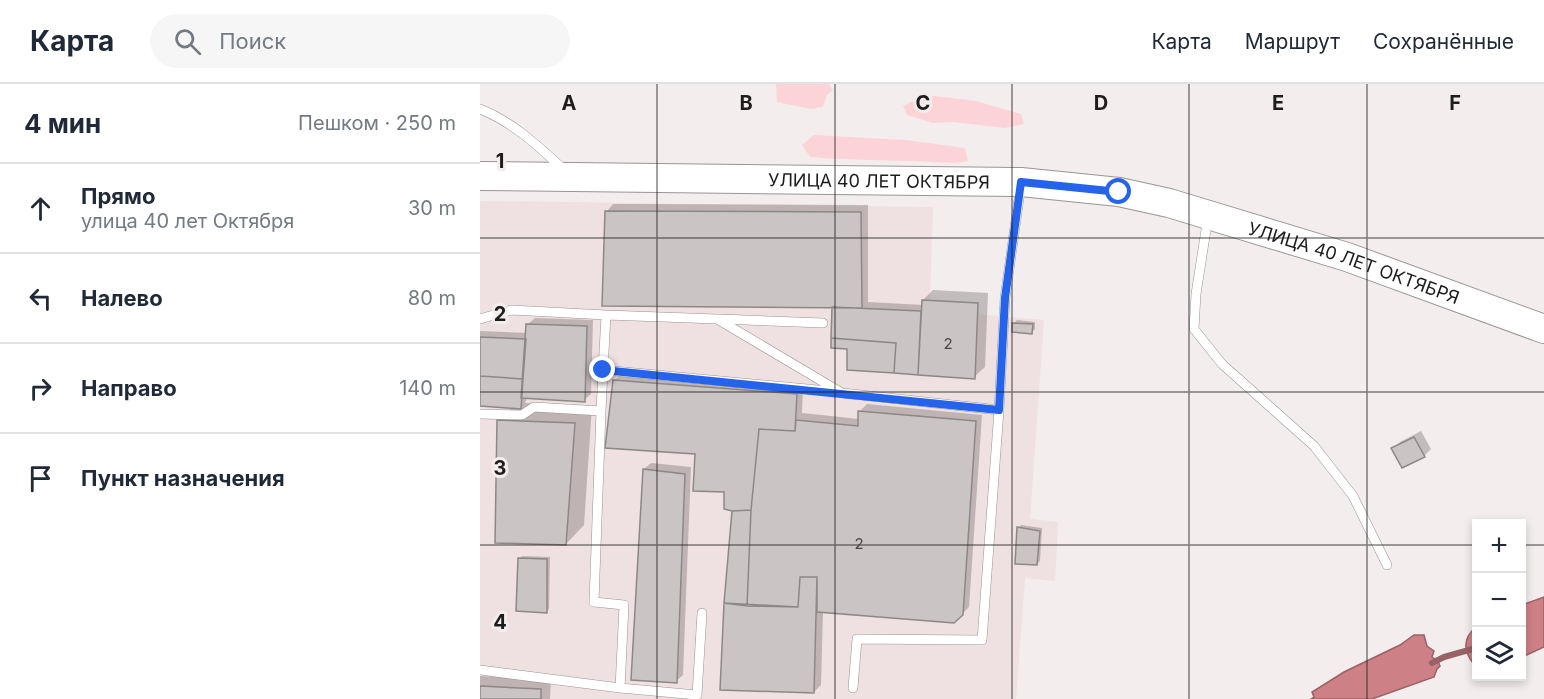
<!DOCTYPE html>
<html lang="ru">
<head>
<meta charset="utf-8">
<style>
  :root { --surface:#fff; --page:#f6f6f7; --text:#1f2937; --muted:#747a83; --line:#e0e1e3 }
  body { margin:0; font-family:Inter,sans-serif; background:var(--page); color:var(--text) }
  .controls { position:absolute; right:18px; bottom:18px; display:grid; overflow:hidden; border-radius:0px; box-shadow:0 3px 9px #0003 }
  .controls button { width:54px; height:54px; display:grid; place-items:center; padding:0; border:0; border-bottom:2px solid var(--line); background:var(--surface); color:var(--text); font:30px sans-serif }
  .stop { position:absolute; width:18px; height:18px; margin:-14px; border:4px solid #2563eb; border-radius:50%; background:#fff }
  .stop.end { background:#2563eb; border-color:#fff; box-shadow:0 2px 6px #0008 }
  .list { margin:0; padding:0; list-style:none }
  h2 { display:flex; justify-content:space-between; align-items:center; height:78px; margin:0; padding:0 24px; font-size:26px }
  h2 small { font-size:20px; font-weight:400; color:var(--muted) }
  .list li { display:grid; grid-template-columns:39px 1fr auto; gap:18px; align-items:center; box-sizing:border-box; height:90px; padding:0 24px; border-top:2px solid var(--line) }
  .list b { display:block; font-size:22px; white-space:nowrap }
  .list p { margin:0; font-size:20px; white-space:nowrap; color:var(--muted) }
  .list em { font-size:20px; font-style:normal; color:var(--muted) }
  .icon { flex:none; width:33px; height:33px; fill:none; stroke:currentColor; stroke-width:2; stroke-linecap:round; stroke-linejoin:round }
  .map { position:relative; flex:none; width:1064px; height:615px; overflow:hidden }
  header { display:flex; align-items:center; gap:36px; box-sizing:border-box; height:84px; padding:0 30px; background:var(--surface); border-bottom:2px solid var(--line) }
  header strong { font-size:28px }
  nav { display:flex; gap:33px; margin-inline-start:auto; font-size:21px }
  .search { width:420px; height:54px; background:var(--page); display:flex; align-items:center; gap:15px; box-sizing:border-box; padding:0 21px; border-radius:33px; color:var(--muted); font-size:22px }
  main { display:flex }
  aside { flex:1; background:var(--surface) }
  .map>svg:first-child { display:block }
</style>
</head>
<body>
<header>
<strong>Карта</strong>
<div class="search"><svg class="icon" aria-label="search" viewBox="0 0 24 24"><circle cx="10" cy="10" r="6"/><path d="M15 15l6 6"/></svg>Поиск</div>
<nav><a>Карта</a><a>Маршрут</a><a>Сохранённые</a></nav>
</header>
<main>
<aside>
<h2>4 мин<small>Пешком · 250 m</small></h2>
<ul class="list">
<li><svg class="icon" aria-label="ahead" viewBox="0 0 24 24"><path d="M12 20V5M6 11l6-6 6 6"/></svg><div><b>Прямо</b><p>улица 40 лет Октября</p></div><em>30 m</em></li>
<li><svg class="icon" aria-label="left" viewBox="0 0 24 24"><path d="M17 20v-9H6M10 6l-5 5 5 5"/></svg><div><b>Налево</b></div><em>80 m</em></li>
<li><svg class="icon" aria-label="right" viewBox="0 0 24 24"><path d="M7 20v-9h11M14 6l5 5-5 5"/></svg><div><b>Направо</b></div><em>140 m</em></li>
<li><svg class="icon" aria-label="arrive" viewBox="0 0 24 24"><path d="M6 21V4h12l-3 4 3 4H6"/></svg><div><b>Пункт назначения</b></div></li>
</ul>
</aside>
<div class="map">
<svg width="1064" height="615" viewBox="0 0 1064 615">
  <rect width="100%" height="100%" fill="#f3eded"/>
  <path fill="#efe0e1" d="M0 117 453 123 450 215 498 219V230L564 236 550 435 578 438 575 497 545 494 536 615H0Z"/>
  <path fill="#fcd4d7" d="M296 0H349L353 6 347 11 343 23 331 25 297 18Z
    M455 12 496 17 541 30 544 40 524 44 473 38 453 39 427 31 423 22 436 16Z
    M334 51 426 56 485 64 488 77C469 81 452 77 433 77 398 76 364 76 330 73L322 61Z"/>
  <path fill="#ce8087" stroke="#996267" stroke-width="1.5" d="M1064 513V563L1042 573V521Z
    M996 543V579H993C983 566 983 554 996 543Z
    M934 551H944L947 562 954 567 952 573 958 577 960 582 957 585 954 593 892 615H831L834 613 832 608 864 588 920 561Z"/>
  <path fill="#0003" d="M133 120 388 121V218L443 221V216L453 206 508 209 505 283 494 293 414 288 369 264 354 221 127 127Z
    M55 234 113 236 111 310 104 316 47 313 45 319 112 322 104 441 86 460 19 336 32 323 0 321V247L48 249V240Z
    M537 236 555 238V245L552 248 534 239Z
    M141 290 323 304 322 329 379 335 380 327 387 320 502 331 489 523 482 530 343 527 341 601 334 608 246 407 217 368 134 297Z
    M941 347 951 365 944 372 913 365 920 358Z
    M171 379 211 383 203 591 196 597 164 385Z
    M541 441 562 444 560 477 557 480 538 444Z
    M42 472 70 473 69 525 66 528 39 475Z
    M0 592 71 595 70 615H0Z"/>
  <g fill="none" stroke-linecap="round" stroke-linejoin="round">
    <path stroke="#996267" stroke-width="6" d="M952 579 964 573 996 564"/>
  </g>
  <path fill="#cac4c4" stroke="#8d8888" stroke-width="1.5" d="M125 127 381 128 382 224 122 222Z
    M442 216 498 219 495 295 438 291Z
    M352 223 441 227 438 291 414 289 416 259 351 254Z
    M532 239 553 240 552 250 532 248Z
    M46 240 107 242 105 318 41 314Z
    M0 253 46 255 43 295 0 292Z
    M351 254 416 259 414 289 367 286V265L351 264Z
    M0 292 43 295 41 325 0 322Z
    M133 296 317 310 315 347 279 345 271 426 252 427 244 425V408L213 407 215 370 125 364Z
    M378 327 496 337 483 531 474 539 337 528V493H320L318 523 267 522 271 426 279 345 315 347 316 336 378 342Z
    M17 336 95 339 86 461 15 459Z
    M934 353 945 373 922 384 911 364Z
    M163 385 205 390 197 599 151 596Z
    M271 426 267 522 244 519 252 427Z
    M537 443 560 447 557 481 535 480Z
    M38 474 67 475V529L36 527Z
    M320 493H337L334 609 240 606 244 519 318 523Z
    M0 602 61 605V615H0Z"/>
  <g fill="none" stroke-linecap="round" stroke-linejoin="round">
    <defs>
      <path id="service" d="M0 25C33 38 58 62 83 85
        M728 133 716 210 714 245 742 280 834 362 873 412 907 481
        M0 235 31 226 126 231
        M240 235 343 239
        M123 286 126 231 237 235 362 309 519 326 525 214 541 100
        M121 327 114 518 144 521 140 604 217 611 222 529
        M0 330 42 331 54 323 121 327 123 286 359 308
        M0 586 140 604
        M373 604 377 555 502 556 519 326"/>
      <g id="primary">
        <path id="s1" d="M0 92 541 98 639 108 689 119 867 173 1064 245"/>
      </g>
    </defs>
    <use href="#service" stroke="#9a9495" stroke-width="10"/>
    <use href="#primary" stroke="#9a9495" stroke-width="30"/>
    <use href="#service" stroke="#fff" stroke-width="9"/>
    <use href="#primary" stroke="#fff" stroke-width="28"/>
  </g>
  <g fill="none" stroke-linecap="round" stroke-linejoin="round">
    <path stroke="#2563eb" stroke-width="8" d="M123 286 519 326 525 214 541 98 639 108"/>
  </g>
  <path fill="none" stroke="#1e1c1c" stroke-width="1.5" stroke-opacity="0.55" d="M177 0V615M355 0V615M532 0V615M709 0V615M887 0V615M0 154H1064M0 308H1064M0 461H996M1042 461H1064"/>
  <g text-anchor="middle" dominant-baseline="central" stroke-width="6" stroke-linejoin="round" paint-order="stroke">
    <g font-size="15" fill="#494646">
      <text x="468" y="259">2</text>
      <text x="379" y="459">2</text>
    </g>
    <g font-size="18" fill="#1e1c1c" stroke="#f3eded">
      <text stroke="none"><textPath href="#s1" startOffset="399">УЛИЦА 40 ЛЕТ ОКТЯБРЯ</textPath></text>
      <text stroke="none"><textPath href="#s1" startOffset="885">УЛИЦА 40 ЛЕТ ОКТЯБРЯ</textPath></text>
    </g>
  </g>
  <g font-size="20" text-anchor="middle" font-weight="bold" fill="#1e1c1c" stroke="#f3eded" stroke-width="6" stroke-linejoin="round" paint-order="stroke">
    <text x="89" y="26">A</text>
    <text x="266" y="26">B</text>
    <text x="443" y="26">C</text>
    <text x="621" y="26">D</text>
    <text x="798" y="26">E</text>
    <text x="975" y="26">F</text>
    <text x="20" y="84">1</text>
    <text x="20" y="237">2</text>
    <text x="20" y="391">3</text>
    <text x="20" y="545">4</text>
  </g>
</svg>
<div class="controls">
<button>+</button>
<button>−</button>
<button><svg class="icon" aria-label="layers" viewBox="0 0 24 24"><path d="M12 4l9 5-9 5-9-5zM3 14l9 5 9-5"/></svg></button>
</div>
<div class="stop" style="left:639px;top:108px"></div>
<div class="stop end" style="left:123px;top:286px"></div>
</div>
</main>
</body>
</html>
